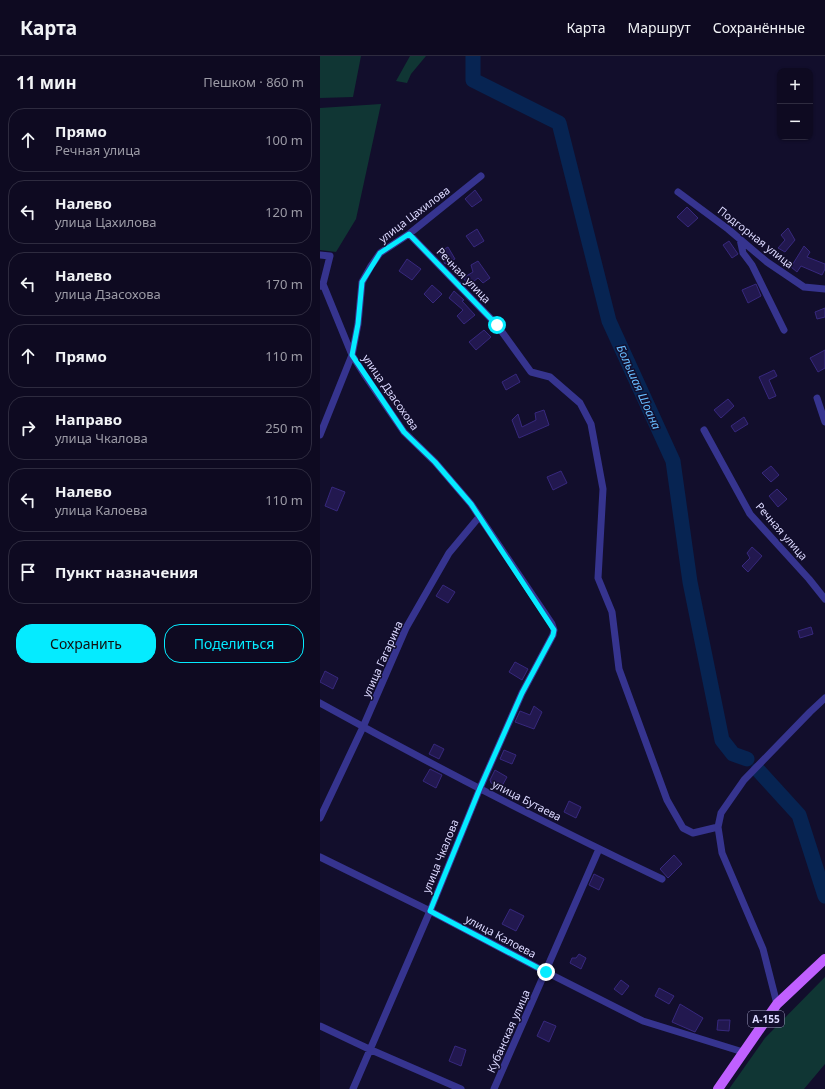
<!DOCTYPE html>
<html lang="ru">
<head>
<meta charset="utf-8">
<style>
  :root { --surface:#0e0a21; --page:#17132a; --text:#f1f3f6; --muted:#9b9aa5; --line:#2e2b3f; --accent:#05ebff }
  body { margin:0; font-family:"Noto Sans",sans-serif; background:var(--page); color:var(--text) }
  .controls { position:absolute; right:12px; top:12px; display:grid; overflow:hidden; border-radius:8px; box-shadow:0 1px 3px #0004 }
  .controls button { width:36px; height:36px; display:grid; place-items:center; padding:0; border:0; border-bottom:1px solid var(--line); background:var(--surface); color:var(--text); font:20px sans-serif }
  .stop { position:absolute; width:12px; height:12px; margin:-9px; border:3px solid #05ebff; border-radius:50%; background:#fff }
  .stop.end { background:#05ebff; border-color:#fff; box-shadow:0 1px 4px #0008 }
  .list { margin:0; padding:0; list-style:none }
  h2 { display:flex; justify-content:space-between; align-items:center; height:52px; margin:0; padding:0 16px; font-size:17px }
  h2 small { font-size:13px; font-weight:400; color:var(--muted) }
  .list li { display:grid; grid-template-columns:26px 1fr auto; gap:12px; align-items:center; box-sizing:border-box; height:64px; margin:0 8px 8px; padding:0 8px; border:1px solid var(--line); border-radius:16px }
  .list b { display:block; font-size:15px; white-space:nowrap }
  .list p { margin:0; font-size:13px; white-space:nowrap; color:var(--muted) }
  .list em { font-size:13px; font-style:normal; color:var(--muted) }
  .actions { display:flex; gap:8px; padding:12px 16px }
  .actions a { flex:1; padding:9px 0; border:1px solid var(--accent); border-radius:16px; text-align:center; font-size:14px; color:var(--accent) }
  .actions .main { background:var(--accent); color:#111 }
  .icon { flex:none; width:22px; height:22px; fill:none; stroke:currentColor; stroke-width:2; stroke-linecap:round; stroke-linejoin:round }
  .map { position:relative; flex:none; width:505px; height:1033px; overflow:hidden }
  header { display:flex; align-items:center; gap:24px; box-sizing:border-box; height:56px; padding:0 20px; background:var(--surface); border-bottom:1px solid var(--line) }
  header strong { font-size:19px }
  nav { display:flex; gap:22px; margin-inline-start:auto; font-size:14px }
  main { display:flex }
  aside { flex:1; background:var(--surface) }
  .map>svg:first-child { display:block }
</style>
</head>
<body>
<header>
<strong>Карта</strong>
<nav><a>Карта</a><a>Маршрут</a><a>Сохранённые</a></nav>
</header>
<main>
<aside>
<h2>11 мин<small>Пешком · 860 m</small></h2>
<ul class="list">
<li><svg class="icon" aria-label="ahead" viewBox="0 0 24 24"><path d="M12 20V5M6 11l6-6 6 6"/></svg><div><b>Прямо</b><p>Речная улица</p></div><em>100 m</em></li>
<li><svg class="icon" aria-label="left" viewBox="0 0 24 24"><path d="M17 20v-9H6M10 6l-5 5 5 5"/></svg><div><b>Налево</b><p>улица Цахилова</p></div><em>120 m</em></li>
<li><svg class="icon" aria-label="left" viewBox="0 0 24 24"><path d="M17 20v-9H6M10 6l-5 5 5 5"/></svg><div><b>Налево</b><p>улица Дзасохова</p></div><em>170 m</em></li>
<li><svg class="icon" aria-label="ahead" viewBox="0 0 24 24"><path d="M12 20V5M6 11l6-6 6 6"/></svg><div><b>Прямо</b></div><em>110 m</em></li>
<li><svg class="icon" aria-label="right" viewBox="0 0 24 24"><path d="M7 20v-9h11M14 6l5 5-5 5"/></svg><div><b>Направо</b><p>улица Чкалова</p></div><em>250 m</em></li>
<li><svg class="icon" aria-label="left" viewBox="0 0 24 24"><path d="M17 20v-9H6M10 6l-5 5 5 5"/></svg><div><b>Налево</b><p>улица Калоева</p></div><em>110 m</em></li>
<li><svg class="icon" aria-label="arrive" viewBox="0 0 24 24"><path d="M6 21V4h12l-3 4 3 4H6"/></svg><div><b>Пункт назначения</b></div></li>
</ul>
<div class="actions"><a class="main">Сохранить</a><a>Поделиться</a></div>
</aside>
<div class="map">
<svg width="505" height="1033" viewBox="0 0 505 1033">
  <rect width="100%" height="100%" fill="#120e2c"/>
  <path fill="#103634" d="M0 0H41L33 41 0 42Z
    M90 0H106L91 18 87 27 76 25Z
    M61 48 36 163 16 196 0 194V52Z
    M505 921V1008L484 1033H409L445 982Z"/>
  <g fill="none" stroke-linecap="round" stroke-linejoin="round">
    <path stroke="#072452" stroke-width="15" d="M153 0V24L239 67 289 265 353 405 370 526 402 684 413 698 427 703
      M438 714 479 759 505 840"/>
  </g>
  <path fill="#22184f" stroke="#37287d" d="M155 134 162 144 152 151 145 143Z
    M367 151 378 162 368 171 357 161Z
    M468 172 475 184 465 196 458 192 465 184 461 179Z
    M157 173 164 185 154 191 146 180Z
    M409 185 418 198 412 202 403 189Z
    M484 190 490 196 487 201 505 208V213L502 219 481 210 477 216 471 211Z
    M128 191 135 203 125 208 119 196Z
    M87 203 101 213 92 224 79 215Z
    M158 205 170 222 163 227 158 222 149 229 143 222 153 216 151 209Z
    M436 228 441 240 428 247 422 234Z
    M112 229 122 238 113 247 104 238Z
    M134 235 144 244 142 245 155 259 144 268 137 260 143 254 129 242Z
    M505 252V261L497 263 495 256Z
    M164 274 171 281 156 294 149 286Z
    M505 294V312L498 316 490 302Z
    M454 314 457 320 449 324 456 340 449 343 439 321Z
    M196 318 200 326 186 334 182 326Z
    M408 343 414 350 401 362 394 354Z
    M224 354 229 369 199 382 192 364 198 358 202 371 216 364 215 357Z
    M424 361 428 368 415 376 411 370Z
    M451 410 459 419 451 426 442 417Z
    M241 415 247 427 233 434 227 421Z
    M12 431 25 436 17 455 5 450Z
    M457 433 467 443 458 451 449 440Z
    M432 491 442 500 428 516 422 510 430 502 427 497Z
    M123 529 135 536 128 547 116 540Z
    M491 571 493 578 480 582 478 575Z
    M195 606 208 613 202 624 189 616Z
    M5 615 18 622 13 633 0 626Z
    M214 650 222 656 214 673 195 666 200 655 210 659Z
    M114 688 124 693 119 703 109 698Z
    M184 694 196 699 192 708 180 703Z
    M110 713 122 719 116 732 103 725Z
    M175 714 187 721 182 730 178 728 176 730 171 727 170 724Z
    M249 745 261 751 256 762 244 756Z
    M354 799 362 808 348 822 340 813Z
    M274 818 284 823 279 834 269 829Z
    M190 853 204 860 196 875 182 868Z
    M259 898 266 902 261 913 250 907 252 902H256Z
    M301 924 309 930 302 939 294 933Z
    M339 932 354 940 349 948 335 940Z
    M360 948 383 962 375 976 352 966Z
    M398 964H410L409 975 397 974Z
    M224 965 236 970 229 986 217 980Z
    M135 990 146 994 141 1010 129 1005Z"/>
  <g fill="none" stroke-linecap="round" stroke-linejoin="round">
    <path stroke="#36348f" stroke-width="7" d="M358 136 408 173 447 206 484 231 505 233
      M89 178 177 269 211 316 230 321 260 347 271 368 283 433 278 522 292 556 299 613 347 744 363 772 373 777 398 771
      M420 183 423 197 432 209 464 274
      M0 199 10 200 3 228 1 230
      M3 228 32 299 44 318 84 376 115 406 151 448 232 568 234 574 233 579 202 637 160 732 110 855 33 1033
      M497 342 505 366
      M384 374 430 458 489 523 505 543
      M0 379 32 299 38 268 42 226 51 210 60 197 89 178 161 120
      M0 647C112 709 226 768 342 823
      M0 762 43 671 86 572 129 497 159 461
      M0 801 110 855 226 916 323 965 423 996
      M457 948 443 893 402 797 398 771 401 757 424 724 490 656 505 642
      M0 970 49 993 141 1033
      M174 1033 279 793"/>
    <path stroke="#c060ff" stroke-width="10" d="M398 1033 457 948 505 903"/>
  </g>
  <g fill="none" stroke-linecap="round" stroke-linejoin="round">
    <path stroke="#05ebff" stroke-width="5" d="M177 269 89 178 60 197 42 226 38 268 32 299 84 376 115 406 151 448 234 574 233 579 202 637 160 732 110 855 226 916"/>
  </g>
  <g text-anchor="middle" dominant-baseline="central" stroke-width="3" stroke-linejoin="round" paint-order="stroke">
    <rect fill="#120e2c" stroke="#9f9cc0" stroke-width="1" x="428" y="955" width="36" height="16" rx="3"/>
    <g font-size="10" font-weight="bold" fill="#dcd9ff">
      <text x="446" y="963">А-155</text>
    </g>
    <g font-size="11" fill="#dcd9ff" stroke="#120e2c">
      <text transform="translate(94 158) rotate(-37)">улица Цахилова</text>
      <text transform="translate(436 181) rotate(38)">Подгорная улица</text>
      <text transform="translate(144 219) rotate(46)">Речная улица</text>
      <text transform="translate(71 336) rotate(55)">улица Дзасохова</text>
      <text transform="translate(462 475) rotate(49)">Речная улица</text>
      <text transform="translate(62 603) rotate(-66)">улица Гагарина</text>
      <text transform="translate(207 744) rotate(27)">улица Бутаева</text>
      <text transform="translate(120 800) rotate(-68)">улица Чкалова</text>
      <text transform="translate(181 880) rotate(28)">улица Калоева</text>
      <text transform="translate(188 975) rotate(-66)">Кубанская улица</text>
    </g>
    <g font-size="12" font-style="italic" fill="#67bcff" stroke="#120e2c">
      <text transform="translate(319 331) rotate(66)">Большая Шоана</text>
    </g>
  </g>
</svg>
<div class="controls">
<button>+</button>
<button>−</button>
</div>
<div class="stop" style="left:177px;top:269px"></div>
<div class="stop end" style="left:226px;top:916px"></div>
</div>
</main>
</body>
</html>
